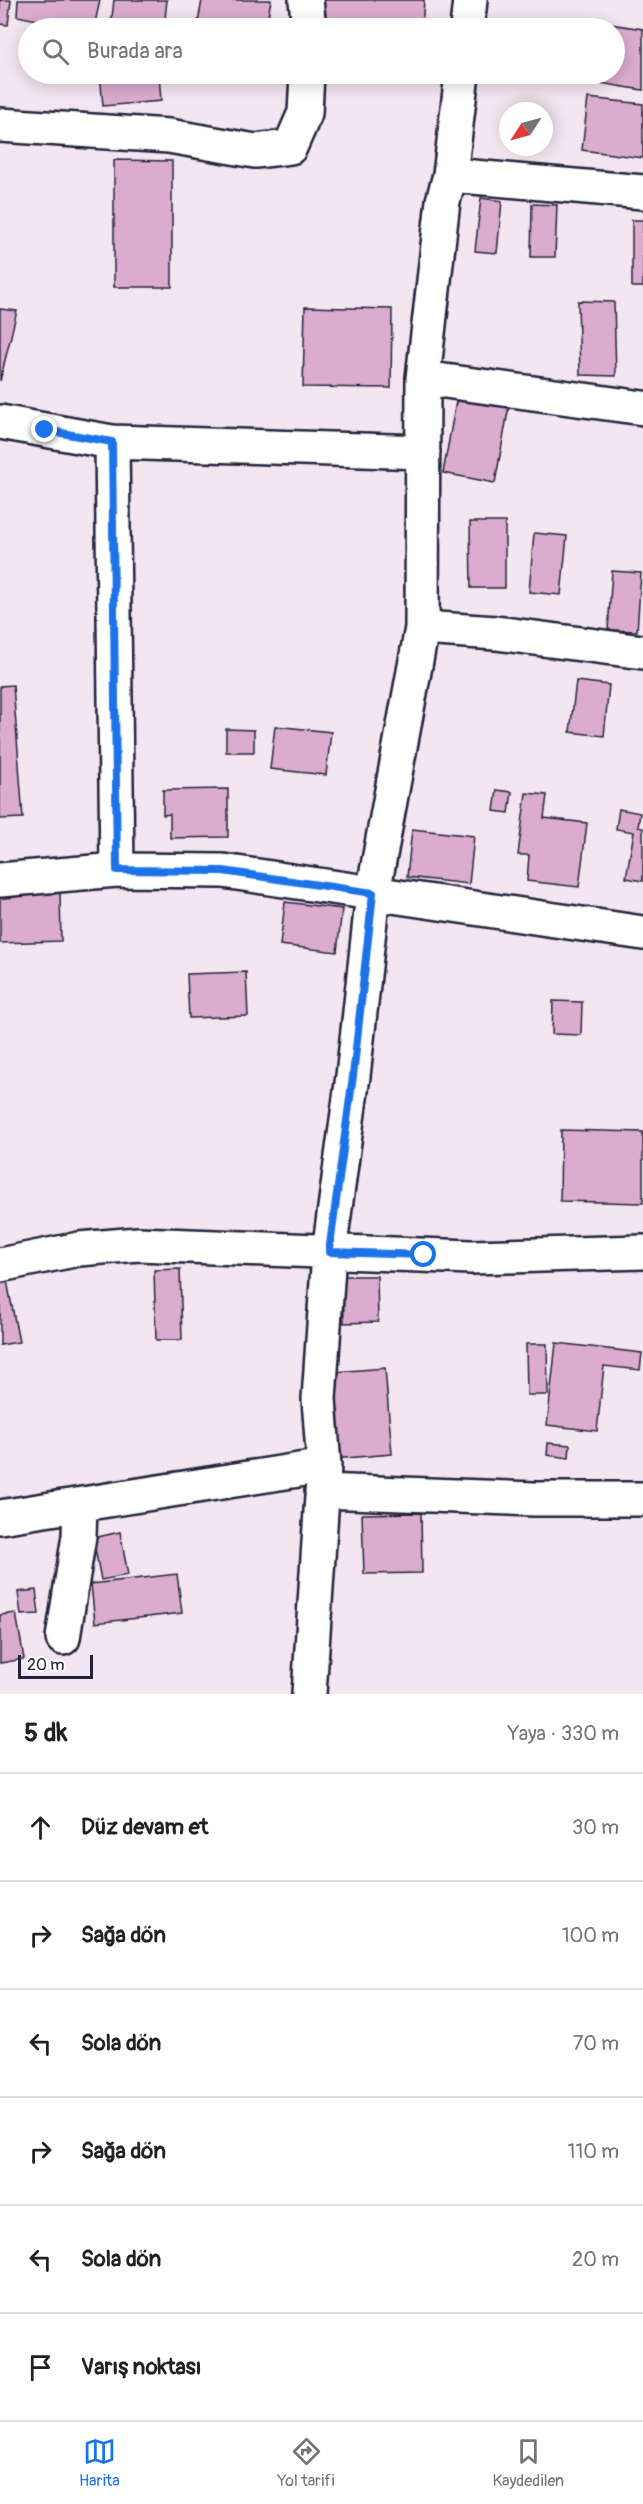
<!DOCTYPE html>
<html lang="tr">
<head>
<meta charset="utf-8">
<style>
  :root { --surface:#fff; --page:#f6f6f6; --text:#202124; --muted:#757577; --line:#e0e0e0; --accent:#1a73e8 }
  body { margin:0; font-family:Pangolin,sans-serif; background:var(--page); color:var(--text) }
  .compass { position:absolute; left:499px; top:102px; width:54px; height:54px; border-radius:50%; background:var(--surface); box-shadow:0 3px 15px #0003; rotate:234deg }
  .scale { position:absolute; left:18px; bottom:15px; width:75px; box-sizing:border-box; padding-left:6px; border:3px solid #22223b; border-top:0; font-size:16px; line-height:21px; white-space:nowrap; color:#22223b; -webkit-text-stroke:4px #fff; paint-order:stroke }
  .stop { position:absolute; width:18px; height:18px; margin:-14px; border:4px solid #1a73e8; border-radius:50%; background:#fff }
  .stop.end { background:#1a73e8; border-color:#fff; box-shadow:0 2px 6px #0008 }
  .list { margin:0; padding:0; list-style:none }
  h2 { display:flex; justify-content:space-between; align-items:center; height:78px; margin:0; padding:0 24px; font-size:26px }
  h2 small { font-size:20px; font-weight:400; color:var(--muted) }
  .list li { display:grid; grid-template-columns:39px 1fr auto; gap:18px; align-items:center; box-sizing:border-box; height:108px; padding:0 24px; border-top:2px solid var(--line) }
  .list b { display:block; font-size:22px; white-space:nowrap }
  .list em { font-size:20px; font-style:normal; color:var(--muted) }
  .icon { flex:none; width:33px; height:33px; fill:none; stroke:currentColor; stroke-width:2; stroke-linecap:round; stroke-linejoin:round }
  .map { position:relative; flex:none; width:643px; height:1694px; overflow:hidden }
  .search { position:absolute; background:var(--surface); box-shadow:0 3px 15px #0003; left:18px; right:18px; top:18px; height:66px; display:flex; align-items:center; gap:15px; box-sizing:border-box; padding:0 21px; border-radius:33px; color:var(--muted); font-size:22px }
  .sheet { height:726px; background:var(--surface) }
  nav { display:flex; justify-content:space-around; align-items:center; box-sizing:border-box; height:84px; border-top:2px solid var(--line); background:var(--surface); font-size:16px; color:var(--muted) }
  nav a { display:grid; justify-items:center; gap:3px }
  nav .on { color:var(--accent) }
  .map>svg:first-child { display:block }
</style>
</head>
<body>
<div class="map">
<svg width="643" height="1694" viewBox="0 0 643 1694">
  <rect width="100%" height="100%" fill="#f4e6f0"/>
  <filter id="ink" filterUnits="userSpaceOnUse"><feTurbulence type="fractalNoise" baseFrequency=".0167" numOctaves="2"/><feDisplacementMap in="SourceGraphic" scale="12" xChannelSelector="R" yChannelSelector="G"/><feConvolveMatrix kernelMatrix="1 2 1 2 8 2 1 2 1" color-interpolation-filters="sRGB"/></filter>
  <g filter="url(#ink)">
    <path fill="#dbacce" stroke="#22223b" stroke-width="1.5" d="M0 0H11L8 25 0 24Z
      M18 0H100L94 28H77L17 16Z
      M114 0H167L164 28H122L123 27 111 26Z
      M202 0H271L266 28H197Z
      M322 0H424L422 28H323Z
      M590 21 643 29V90L581 80 582 74H614V28H589Z
      M100 74H159L161 101 103 106Z
      M588 98 643 104V158L582 150Z
      M114 160 172 161V287H114Z
      M481 198 502 201 497 253 475 251Z
      M532 204 557 205 555 257H531Z
      M632 220H643V287H632Z
      M578 301 614 302 616 376 580 375Z
      M305 307 392 309 391 388 303 387Z
      M0 309 17 311 0 381Z
      M457 396 509 406 495 483 443 473Z
      M470 522H505V588H471Z
      M534 533 567 536 561 595 529 592Z
      M612 571 641 573 637 631 608 630Z
      M576 681 609 685 604 736 570 732Z
      M13 685 23 818 0 819V686Z
      M275 726 331 732 326 775 270 769Z
      M226 729 254 730V752H226Z
      M228 789V837L170 838V814L163 815V790Z
      M497 790 512 792 509 813 494 811Z
      M526 793 547 795 544 818 587 823 579 887 527 881 529 855H518Z
      M619 809 640 813 638 827 643 828V881L626 878 634 832 616 829Z
      M412 829 474 836 469 884 407 877Z
      M60 892 61 941 0 943V893Z
      M285 902 342 909 337 952 280 945Z
      M246 972 248 1016 189 1018 187 974Z
      M553 1001 582 1002 581 1035 552 1034Z
      M561 1130 643 1132V1203L560 1201Z
      M180 1269 182 1340H156L154 1270Z
      M343 1276H377L378 1322 344 1323Z
      M7 1281 19 1342 0 1345V1283Z
      M556 1343 642 1353 640 1370 604 1366 597 1431 547 1425Z
      M526 1344H547L548 1395H527Z
      M385 1368 392 1454 333 1459 328 1397 337 1396 335 1372Z
      M548 1443 570 1445 569 1458 547 1455Z
      M421 1513 422 1573 364 1574 362 1514Z
      M120 1532 128 1575 101 1580 93 1538Z
      M177 1574 182 1613 95 1623 91 1584Z
      M36 1590 39 1614 21 1615 18 1592Z
      M16 1613 24 1659 0 1663V1615Z"/>
    <g fill="none" stroke-linecap="round" stroke-linejoin="round">
      <defs>
        <path id="minor" d="M306 0 309 28
          M467 28 470 0
          M0 125 169 136 255 151 290 147 305 113 307 74
          M450 175 643 192
          M423 378 643 408
          M0 422 112 442 423 452
          M112 442 117 870
          M422 628 496 633 643 652
          M0 880 117 870 223 871 643 933
          M0 1265 79 1249 138 1244 471 1257 643 1252
          M322 1491 534 1499H643
          M0 1517 324 1466
          M63 1638 79 1536 80 1505
          M309 1694 324 1466 319 1399 329 1252 353 1076 373 893 422 628 423 378 443 201 450 175 462 74"/>
      </defs>
      <use href="#minor" stroke="#22223b" stroke-width="38"/>
      <use href="#minor" stroke="#fff" stroke-width="33"/>
    </g>
  </g>
  <g fill="none" stroke-linecap="round" stroke-linejoin="round" filter="url(#ink)">
    <path stroke="#1a73e8" stroke-width="8" d="M45 430 112 442 117 870 223 871 373 893 353 1076 329 1252 424 1255"/>
  </g>
</svg>
<svg class="compass" viewBox="-18 -18 36 36"><path d="M0-13l5 13h-10z" fill="#e53935"/><path d="M0 13l5-13h-10z" fill="#757577"/></svg>
<div class="scale">20 m</div>
<div class="stop" style="left:424px;top:1255px"></div>
<div class="stop end" style="left:45px;top:430px"></div>
<div class="search"><svg class="icon" aria-label="search" viewBox="0 0 24 24"><circle cx="10" cy="10" r="6"/><path d="M15 15l6 6"/></svg>Burada ara</div>
</div>
<section class="sheet">
<h2>5 dk<small>Yaya · 330 m</small></h2>
<ul class="list">
<li><svg class="icon" aria-label="ahead" viewBox="0 0 24 24"><path d="M12 20V5M6 11l6-6 6 6"/></svg><div><b>Düz devam et</b></div><em>30 m</em></li>
<li><svg class="icon" aria-label="right" viewBox="0 0 24 24"><path d="M7 20v-9h11M14 6l5 5-5 5"/></svg><div><b>Sağa dön</b></div><em>100 m</em></li>
<li><svg class="icon" aria-label="left" viewBox="0 0 24 24"><path d="M17 20v-9H6M10 6l-5 5 5 5"/></svg><div><b>Sola dön</b></div><em>70 m</em></li>
<li><svg class="icon" aria-label="right" viewBox="0 0 24 24"><path d="M7 20v-9h11M14 6l5 5-5 5"/></svg><div><b>Sağa dön</b></div><em>110 m</em></li>
<li><svg class="icon" aria-label="left" viewBox="0 0 24 24"><path d="M17 20v-9H6M10 6l-5 5 5 5"/></svg><div><b>Sola dön</b></div><em>20 m</em></li>
<li><svg class="icon" aria-label="arrive" viewBox="0 0 24 24"><path d="M6 21V4h12l-3 4 3 4H6"/></svg><div><b>Varış noktası</b></div></li>
</ul>
</section>
<nav>
<a class="on"><svg class="icon" aria-label="map" viewBox="0 0 24 24"><path d="M3 6l6-2 6 2 6-2v14l-6 2-6-2-6 2zM9 4v14M15 6v14"/></svg>Harita</a>
<a><svg class="icon" aria-label="directions" viewBox="0 0 24 24"><path d="M12 3l9 9-9 9-9-9zM9 14v-3h6M13 9l2 2-2 2"/></svg>Yol tarifi</a>
<a><svg class="icon" aria-label="saved" viewBox="0 0 24 24"><path d="M7 4h10v16l-5-4-5 4z"/></svg>Kaydedilen</a>
</nav>
</body>
</html>
